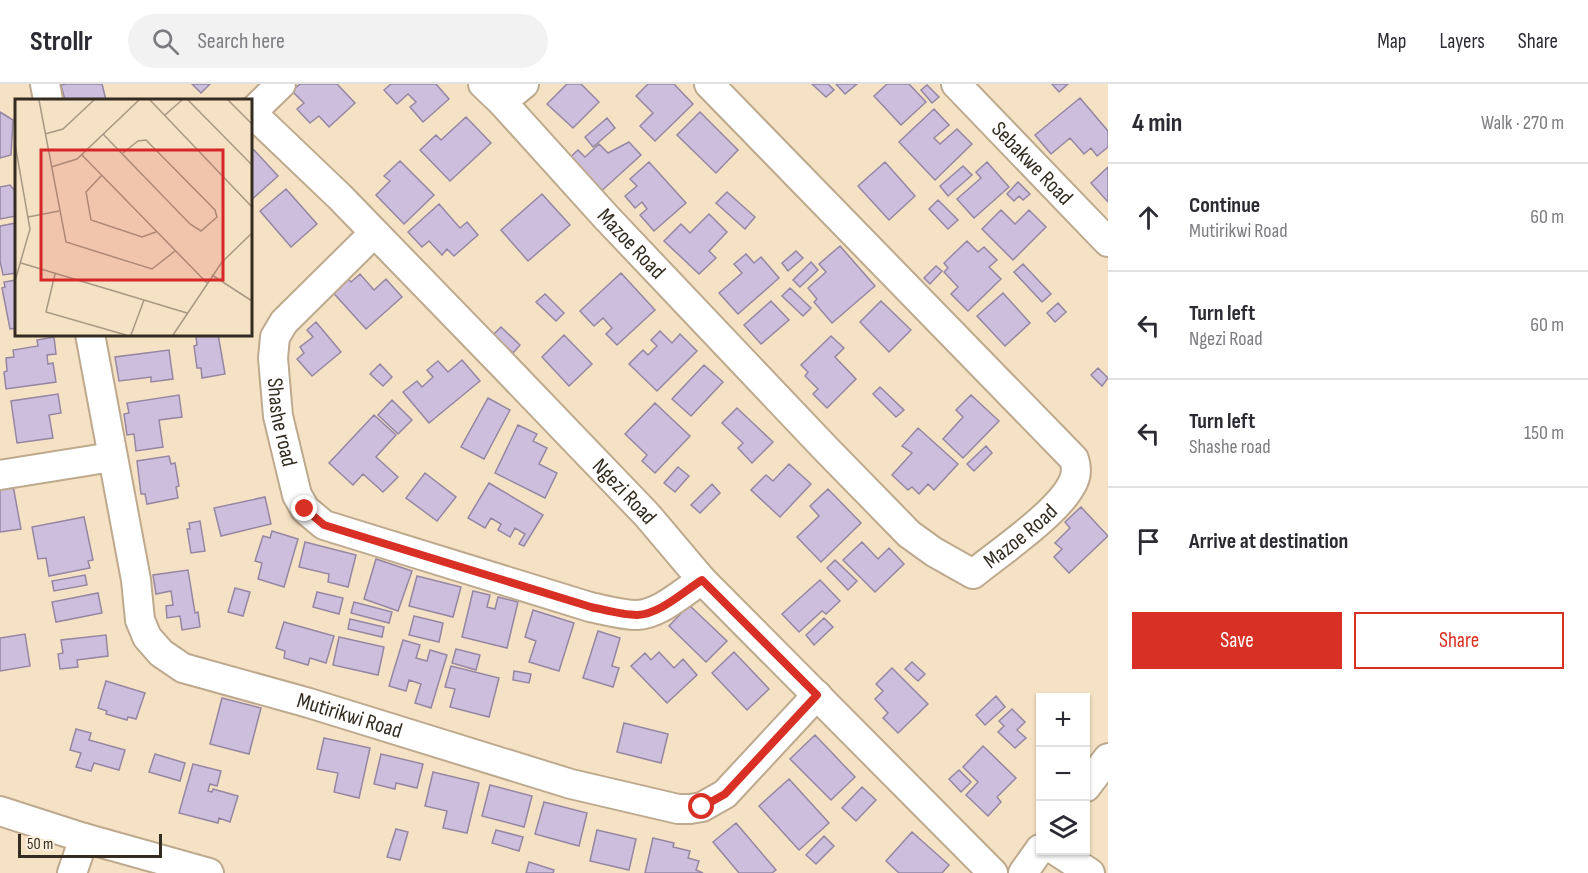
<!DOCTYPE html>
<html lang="en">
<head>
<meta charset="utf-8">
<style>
  :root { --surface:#fff; --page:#f2f2f3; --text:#2b2b33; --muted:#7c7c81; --line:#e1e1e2; --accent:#d93025 }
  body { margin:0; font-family:"Sofia Sans Condensed",sans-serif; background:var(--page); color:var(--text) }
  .controls { position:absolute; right:18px; bottom:18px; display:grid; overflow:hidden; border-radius:0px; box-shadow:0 2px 4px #0004 }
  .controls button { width:54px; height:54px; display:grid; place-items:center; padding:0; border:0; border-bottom:2px solid var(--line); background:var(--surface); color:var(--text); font:30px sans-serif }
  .scale { position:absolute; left:18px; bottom:15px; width:144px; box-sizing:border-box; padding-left:6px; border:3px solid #342c21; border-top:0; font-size:16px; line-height:21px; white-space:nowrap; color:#342c21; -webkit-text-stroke:4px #fcefde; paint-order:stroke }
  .stop { position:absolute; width:18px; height:18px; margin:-14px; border:4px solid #d93025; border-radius:50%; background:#fff }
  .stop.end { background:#d93025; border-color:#fff; box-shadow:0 2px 6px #0008 }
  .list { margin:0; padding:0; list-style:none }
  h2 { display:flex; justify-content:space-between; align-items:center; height:78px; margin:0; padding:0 24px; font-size:26px }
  h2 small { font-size:20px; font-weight:400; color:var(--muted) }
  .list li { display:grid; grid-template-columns:39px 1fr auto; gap:18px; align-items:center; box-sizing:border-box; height:108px; padding:0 24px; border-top:2px solid var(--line) }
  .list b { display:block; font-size:22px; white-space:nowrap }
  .list p { margin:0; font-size:20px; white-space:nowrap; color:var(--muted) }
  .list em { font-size:20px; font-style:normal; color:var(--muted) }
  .actions { display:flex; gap:12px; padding:18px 24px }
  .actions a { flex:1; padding:14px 0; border:2px solid var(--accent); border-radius:0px; text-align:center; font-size:21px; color:var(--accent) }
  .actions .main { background:var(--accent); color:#fff }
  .icon { flex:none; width:33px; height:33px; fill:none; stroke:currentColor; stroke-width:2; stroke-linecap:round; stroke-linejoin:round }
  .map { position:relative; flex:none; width:1108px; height:789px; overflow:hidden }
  header { display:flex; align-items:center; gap:36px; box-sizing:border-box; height:84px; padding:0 30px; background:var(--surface); border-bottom:2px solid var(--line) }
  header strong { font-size:28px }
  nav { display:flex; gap:33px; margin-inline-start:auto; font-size:21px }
  .search { width:420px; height:54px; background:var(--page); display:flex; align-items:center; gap:15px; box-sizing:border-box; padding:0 21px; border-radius:33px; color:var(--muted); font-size:22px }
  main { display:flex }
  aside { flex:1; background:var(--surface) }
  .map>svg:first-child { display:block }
</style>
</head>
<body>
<header>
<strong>Strollr</strong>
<div class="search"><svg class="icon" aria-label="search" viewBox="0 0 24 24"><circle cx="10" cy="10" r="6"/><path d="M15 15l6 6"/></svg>Search here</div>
<nav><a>Map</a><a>Layers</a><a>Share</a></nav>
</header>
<main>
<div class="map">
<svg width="1108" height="789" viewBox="0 0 1108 789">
  <rect width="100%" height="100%" fill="#f5e1c4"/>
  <path fill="#ccbedc" stroke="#9587a3" stroke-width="1.5" d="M66 0H102L106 16H65L61 1Z
    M192 0H210L201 9Z
    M300 0H337L355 19 329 43 319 32 310 39 297 25 304 19 292 7Z
    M391 0H436L449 15 423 38 410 23 416 18 408 10 397 20 384 6Z
    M567 0H581L599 18 573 44 547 20Z
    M648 0H674L693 20 655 57 640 42 653 29 636 12Z
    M812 0H828L834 6 826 13Z
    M836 0H857L845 10Z
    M887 0H909L926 18 901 41 874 12Z
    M1052 0H1068L1059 8Z
    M927 1 939 13 932 19 921 6Z
    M1080 14 1108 47V63L1097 72 1091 64 1084 70 1070 54 1051 70 1035 51Z
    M934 25 949 41 934 54 940 60 957 45 972 60 935 96 899 58Z
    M0 28 13 36 11 71 0 74Z
    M700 28 738 66 716 89 677 51Z
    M466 33 491 59 450 97 420 66 436 51 441 56Z
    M607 34 615 44 593 63 585 53Z
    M629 58 641 71 597 111 566 77 578 66 585 73 599 60 608 69Z
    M254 66 278 92 250 117V69Z
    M400 77 434 111 404 140 376 111 390 97 384 92Z
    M649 78 686 119 654 147 640 131 647 125 642 118 635 124 625 112 637 102 630 95Z
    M885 78 915 112 889 136 858 102Z
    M987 78 1009 103 974 134 957 115 981 94 976 88Z
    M963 82 972 91 948 112 940 102Z
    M1108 83V118L1091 99Z
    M1018 98 1030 110 1023 116 1019 112 1014 117 1007 110Z
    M10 101 16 108V132L0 135V103Z
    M286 105 317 140 291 163 260 127Z
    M727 108 755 133 745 145 716 119Z
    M542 110 570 141 528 177 501 146Z
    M938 116 958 136 948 145 929 125Z
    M439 120 460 144 467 138 478 151 454 172 447 165 442 171 429 157 422 163 408 148Z
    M1001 126 1015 140 1029 126 1046 143 1013 176 982 145Z
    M709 130 727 148 709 167 716 174 699 190 664 157 681 140 690 149Z
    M16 139V189L3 191 0 177V142Z
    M967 157 978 168 984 163 997 176 989 183 1001 195 968 227 951 210 958 203 944 188 948 184 944 179Z
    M840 162 875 202 832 239 814 218 817 215 808 204 826 188 819 180Z
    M796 167 803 174 788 187 782 179Z
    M746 170 754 179 761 173 779 194 738 230 719 209 742 189 734 180Z
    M811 178 818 186 800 203 793 196Z
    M1023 180 1051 210 1042 218 1014 188Z
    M936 182 942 187 930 200 924 194Z
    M343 189 351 198 360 190 374 206 386 195 402 213 366 245 328 203Z
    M621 189 655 226 617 261 606 250 612 244 603 234 594 242 580 227Z
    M16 196V244L10 245 2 204 5 203 4 198Z
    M790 204 811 224 803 232 782 212Z
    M1003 209 1030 239 1005 262 977 232Z
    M545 210 564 229 556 237 536 218Z
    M771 217 789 236 761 260 744 241Z
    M881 217 911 246 889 268 860 238Z
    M1058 219 1066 228 1055 238 1047 229Z
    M316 238 341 268 312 292 297 275 304 269 300 263 313 253 307 246Z
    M501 243 520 261 513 269 493 251Z
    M660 247 672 259 680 250 697 267 657 307 629 280 643 266 648 271 657 262 651 256Z
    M209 250H218L225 290 202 294 201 284H197L194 262 197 261 196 253Z
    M564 251 592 280 569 302 542 273Z
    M831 252 844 264 835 273 856 295 827 324 813 310 818 305 805 292 808 288 801 281Z
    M54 253 56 270 47 271 48 280 53 279 56 298 6 305 4 288 7 287 6 274 14 273 13 266 38 262 37 256Z
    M169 266 173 295 151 298V293L119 297 115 273Z
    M462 276 480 297 429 339 403 308 417 297 422 303 433 293 427 286 438 277 448 288Z
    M380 280 392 293 383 302 370 290Z
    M704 281 723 298 691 332 672 315Z
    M1098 284 1108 294 1102 302 1091 291Z
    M880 303 904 326 896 333 873 310Z
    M58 310 61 329 49 331 53 354 17 359 11 317Z
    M179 311 182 333 159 336 163 363 136 367 134 350 127 351 124 330 129 329 127 319Z
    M971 311 999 337 963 374 943 355 963 333 956 326Z
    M488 314 510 326 484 375 461 363Z
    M392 316 412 336 398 350 378 331Z
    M655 319 690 352 655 389 642 377 647 371 625 350Z
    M737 324 773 358 752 379 738 364 743 359 722 339Z
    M374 331 396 351 376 373 398 393 383 408 363 390 353 401 329 379Z
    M518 341 537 350 533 357 547 364 539 380 557 389 545 414 495 389Z
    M918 344 958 380 934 406 928 400 919 410 912 403 908 406 892 391 912 369 902 362Z
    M986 362 992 369 974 387 967 380Z
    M169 372 171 380 175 379 179 402 176 403 178 414 147 420 145 410H141L137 377Z
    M789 380 811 400 780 433 751 406 766 391 773 397Z
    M678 383 689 392 675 408 664 399Z
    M425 389 456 413 437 437 406 414Z
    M12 396 21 445 0 448V398Z
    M489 399 543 431 524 462 519 460 525 450 515 444 510 453 498 446 501 440 491 434 485 444 468 434Z
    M712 400 720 409 700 429 691 421Z
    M828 405 861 439 821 478 797 453 819 432 810 422Z
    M265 413 271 440 221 452 214 424Z
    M1081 423 1108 452 1069 489 1054 473 1062 465 1055 459 1070 444 1065 438Z
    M84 433 93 476 88 477 90 484 49 492 46 474 38 475 32 443Z
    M200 437 205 467 191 469 187 445H190L189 439Z
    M272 447 298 455 284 503 258 495 262 479 255 477 263 452 270 454Z
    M305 458 356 471 348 503 328 498 329 490 299 483Z
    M862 458 878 475 889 464 904 480 875 508 843 476Z
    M376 475 412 487 398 527 364 515Z
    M835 476 857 497 848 506 827 484Z
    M188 486 195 529 198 528 200 543 182 546 180 532 167 534 166 522 173 521 171 507 156 510 153 491Z
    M85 491 87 501 54 507 52 497Z
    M417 492 461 503 453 533 409 522Z
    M820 496 840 517 826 530 822 527 799 548 782 530Z
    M235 504 250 508 243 532 228 528Z
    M473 507 490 511 487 523 495 525 498 513 518 518 507 564 462 553Z
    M317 508 343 514 339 530 313 523Z
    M98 509 102 529 56 538 52 518Z
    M354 518 392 528 389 539 351 529Z
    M689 521 727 557 706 578 669 542Z
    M533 526 574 539 559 587 529 578 536 557 525 553Z
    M414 532 443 539 439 558 409 551Z
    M824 534 833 543 814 561 806 551Z
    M350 535 384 543 382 553 348 545Z
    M284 538 334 552 326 579 310 574 308 581 284 574 285 567 276 564Z
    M598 547 620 554 612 582 619 584 613 603 583 594Z
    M25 550 30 582 0 587V554Z
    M106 551 108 572 77 576 78 583 60 585 58 570 63 569 61 556Z
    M339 553 384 563 378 591 333 581Z
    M403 556 420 561 416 574 427 577 430 566 447 571 431 624 415 619 421 600 409 596 406 607 389 602Z
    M456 565 480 571 476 586 452 579Z
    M659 568 674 584 683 575 697 591 667 619 631 582 645 569 651 576Z
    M734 568 769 605 747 626 712 589Z
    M912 578 925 590 918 597 905 585Z
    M451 582 499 594 489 633 450 623 455 605 445 603Z
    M892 584 928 620 898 649 883 634 888 629 875 615 883 607 876 600Z
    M514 587 531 590 529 599 513 596Z
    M106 597 145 609 136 635 128 633 127 636 106 630 107 627 98 624Z
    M996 612 1005 623 985 641 976 631Z
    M222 614 261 624 249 670 210 660Z
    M1012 625 1025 638 1017 646 1026 654 1015 664 998 648 1004 642 999 637Z
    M624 639 668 650 661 679 617 668Z
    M76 645 91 649 89 656 125 666 119 686 94 679 91 687 76 683 81 669 70 666Z
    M815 651 855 693 831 716 790 675Z
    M324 654 370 664 359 714 334 708 338 689 317 685Z
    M983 662 1016 694 997 713 1001 718 988 732 966 711 978 698 963 683Z
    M155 670 185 679 180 697 149 688Z
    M381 670 423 680 417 704 396 699 395 705 374 700Z
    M193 680 221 687 217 702 210 700 208 707 212 708 213 705 238 712 230 738 219 734 218 739 179 729Z
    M959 686 971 698 961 708 949 695Z
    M433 688 479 699 467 749 443 744 447 727 425 722Z
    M789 695 829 739 799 766 759 722Z
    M490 701 532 712 524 743 482 732Z
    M862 703 876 716 856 737 842 724Z
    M544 718 587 729 579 762 535 750Z
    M736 739 776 786 772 789H739L713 758Z
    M396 745 408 748 400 776 387 773Z
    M496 746 523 753 519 767 492 759Z
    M597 746 636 755 629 786 590 777Z
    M912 748 949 781 942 789H899L886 777Z
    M824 752 834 762 816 780 806 771Z
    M653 754 674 759 673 763 690 767 688 774 699 777 696 786 703 789H645Z
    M529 778 554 786 553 789H526Z"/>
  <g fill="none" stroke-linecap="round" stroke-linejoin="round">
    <defs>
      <g id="minor">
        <path d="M45 0 48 16"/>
        <path id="s1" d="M483 0 502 18 606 133 825 364 909 450 934 468 973 490C999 469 1056 430 1071 402 1077 393 1077 384 1074 375L709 0"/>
        <path id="s2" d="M956 0 1108 158"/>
        <path d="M502 18 524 0"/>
        <path id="s3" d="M252 29 340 113 503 281 647 431 702 496 993 789"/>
        <path d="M250 30 281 0"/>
        <path id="s4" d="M374 149 284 238 275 253 273 274 278 332 297 411 305 425 324 441 590 523C605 526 622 531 637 531 660 530 683 508 702 496"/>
        <path id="s5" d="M90 250 136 496 140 536 147 553 161 569 183 584 309 619 571 700 678 725H690L702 723 725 710 817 611"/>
        <path d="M0 391 112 373"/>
        <path d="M1086 703 1108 674"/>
        <path d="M0 727 84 754 209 789"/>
        <path d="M1055 766 1090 789"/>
        <path d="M72 789 84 754"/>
        <path d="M1023 789 1040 765"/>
      </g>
    </defs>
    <use href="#minor" stroke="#bda98e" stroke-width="32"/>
    <use href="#minor" stroke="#fff" stroke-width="28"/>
  </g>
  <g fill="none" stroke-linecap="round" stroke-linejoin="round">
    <path stroke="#d93025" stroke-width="8" d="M305 425 324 441 591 523C605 526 622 531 637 531 660 530 683 508 702 496L817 611 725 710 702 723"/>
  </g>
  <g text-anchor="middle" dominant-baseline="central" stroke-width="5" stroke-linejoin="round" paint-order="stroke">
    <g font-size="22" fill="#342c21" stroke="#fcefde">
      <text stroke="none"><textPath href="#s2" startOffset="110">Sebakwe Road</textPath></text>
      <text stroke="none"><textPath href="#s1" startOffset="218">Mazoe Road</textPath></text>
      <text stroke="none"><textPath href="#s4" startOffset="230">Shashe road</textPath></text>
      <text stroke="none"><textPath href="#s3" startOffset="531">Ngezi Road</textPath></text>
      <text stroke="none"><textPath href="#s1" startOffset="756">Mazoe Road</textPath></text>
      <text stroke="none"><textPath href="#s5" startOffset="530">Mutirikwi Road</textPath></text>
    </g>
  </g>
  <g transform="translate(15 15)">
    <rect width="237" height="237" fill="#f5e1c4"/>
    <path fill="none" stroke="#a89983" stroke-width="1.5" d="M24 1 51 143 137 170 160 152M135 1 237 108M173 1 237 66M213 1 237 25M150 16 167 1M30 35 48 30 79 1M88 35 175 125 186 132 202 118 200 111 131 41 123 42 108 54M0 45 15 130 0 182M67 56 192 184M36 68 62 60 124 1M87 76 71 93 76 121 127 138 141 133M13 118 44 112M6 164 172 214M40 175 31 213 111 236M197 176 237 202M116 236 129 201M158 236 207 163 237 134"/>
    <path fill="#d62828" fill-opacity="0.15" stroke="#d62828" stroke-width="3" d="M26 51H208V181H26Z"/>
    <rect width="237" height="237" fill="none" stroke="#342c21" stroke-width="3"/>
  </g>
</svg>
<div class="controls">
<button>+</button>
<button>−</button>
<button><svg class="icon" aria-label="layers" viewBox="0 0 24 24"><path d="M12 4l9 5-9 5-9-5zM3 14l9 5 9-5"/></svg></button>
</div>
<div class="scale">50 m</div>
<div class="stop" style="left:702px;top:723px"></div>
<div class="stop end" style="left:305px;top:425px"></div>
</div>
<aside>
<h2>4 min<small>Walk · 270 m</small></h2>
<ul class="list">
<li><svg class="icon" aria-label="ahead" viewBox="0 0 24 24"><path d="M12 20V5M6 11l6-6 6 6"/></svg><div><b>Continue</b><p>Mutirikwi Road</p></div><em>60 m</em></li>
<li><svg class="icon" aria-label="left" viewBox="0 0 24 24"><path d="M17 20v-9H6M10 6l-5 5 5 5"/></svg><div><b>Turn left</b><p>Ngezi Road</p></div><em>60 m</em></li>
<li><svg class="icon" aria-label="left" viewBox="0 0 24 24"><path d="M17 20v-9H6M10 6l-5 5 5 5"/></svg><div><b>Turn left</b><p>Shashe road</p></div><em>150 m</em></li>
<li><svg class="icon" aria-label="arrive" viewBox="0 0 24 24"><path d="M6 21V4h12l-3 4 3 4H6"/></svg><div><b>Arrive at destination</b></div></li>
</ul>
<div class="actions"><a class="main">Save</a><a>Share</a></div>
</aside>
</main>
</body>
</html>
